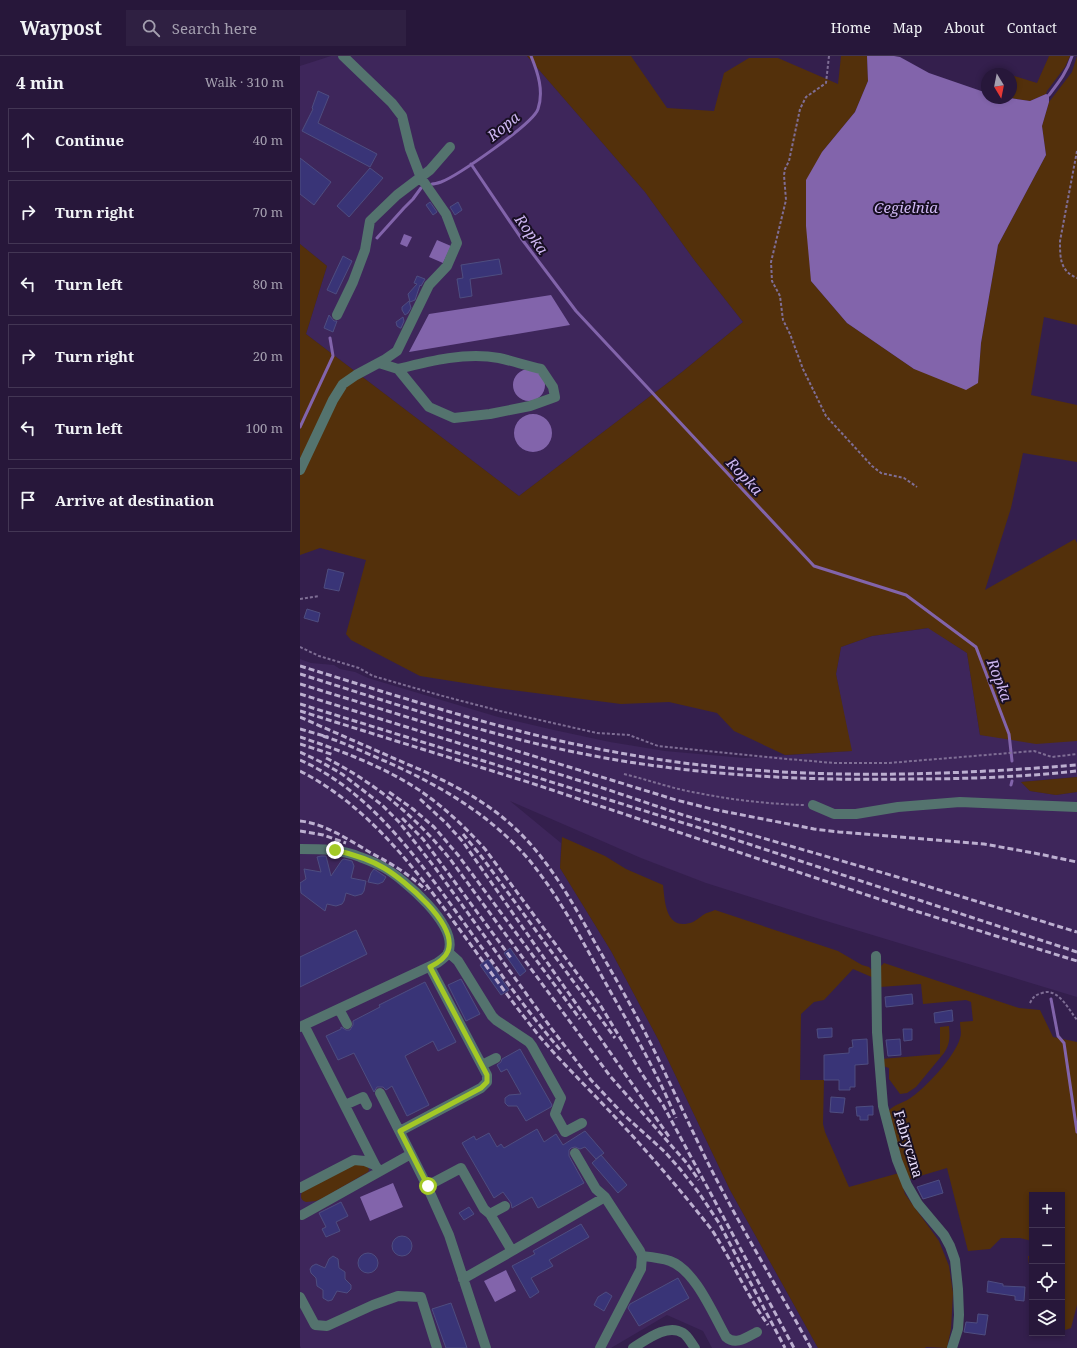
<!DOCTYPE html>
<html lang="en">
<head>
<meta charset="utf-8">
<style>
  :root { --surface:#27173a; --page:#2f2042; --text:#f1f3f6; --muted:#a49faf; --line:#433654 }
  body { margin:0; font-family:"Noto Serif",serif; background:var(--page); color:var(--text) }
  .controls { position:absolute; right:12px; bottom:12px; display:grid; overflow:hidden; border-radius:0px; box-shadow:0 2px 6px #0003 }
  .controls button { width:36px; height:36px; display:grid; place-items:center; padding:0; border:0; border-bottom:1px solid var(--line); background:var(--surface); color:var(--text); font:20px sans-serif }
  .compass { position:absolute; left:681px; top:12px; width:36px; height:36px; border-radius:50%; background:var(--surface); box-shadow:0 2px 6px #0003; rotate:170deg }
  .stop { position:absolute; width:12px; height:12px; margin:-9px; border:3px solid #a3c926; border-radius:50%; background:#fff }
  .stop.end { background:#a3c926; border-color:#fff; box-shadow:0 1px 4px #0008 }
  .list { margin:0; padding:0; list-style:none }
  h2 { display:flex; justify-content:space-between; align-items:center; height:52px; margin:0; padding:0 16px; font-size:17px }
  h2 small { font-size:13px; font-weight:400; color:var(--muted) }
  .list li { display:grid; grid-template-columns:26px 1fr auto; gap:12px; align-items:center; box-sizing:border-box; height:64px; margin:0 8px 8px; padding:0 8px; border:1px solid var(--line); border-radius:0px }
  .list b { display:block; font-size:15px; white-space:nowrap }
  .list em { font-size:13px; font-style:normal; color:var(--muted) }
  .icon { flex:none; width:22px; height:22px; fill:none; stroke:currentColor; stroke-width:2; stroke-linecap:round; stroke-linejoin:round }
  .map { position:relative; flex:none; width:777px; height:1292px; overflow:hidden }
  header { display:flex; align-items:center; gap:24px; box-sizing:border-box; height:56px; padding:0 20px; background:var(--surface); border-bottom:1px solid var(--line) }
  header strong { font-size:19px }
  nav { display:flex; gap:22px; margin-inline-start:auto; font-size:14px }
  .search { width:280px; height:36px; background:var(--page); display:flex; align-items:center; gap:10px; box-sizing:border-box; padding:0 14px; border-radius:0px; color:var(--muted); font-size:15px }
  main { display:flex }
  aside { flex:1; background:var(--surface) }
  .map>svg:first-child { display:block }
</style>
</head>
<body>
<header>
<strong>Waypost</strong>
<div class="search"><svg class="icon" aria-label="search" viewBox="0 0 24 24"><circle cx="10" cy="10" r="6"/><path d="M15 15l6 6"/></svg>Search here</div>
<nav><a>Home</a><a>Map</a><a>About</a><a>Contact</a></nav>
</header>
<main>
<aside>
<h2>4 min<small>Walk · 310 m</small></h2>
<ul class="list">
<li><svg class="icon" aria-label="ahead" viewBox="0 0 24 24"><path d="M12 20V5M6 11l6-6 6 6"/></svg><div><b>Continue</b></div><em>40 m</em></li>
<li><svg class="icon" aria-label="right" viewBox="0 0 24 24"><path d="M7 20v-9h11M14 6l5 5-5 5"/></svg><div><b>Turn right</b></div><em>70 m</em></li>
<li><svg class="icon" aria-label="left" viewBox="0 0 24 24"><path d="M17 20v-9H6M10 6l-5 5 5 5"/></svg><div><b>Turn left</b></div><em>80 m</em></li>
<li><svg class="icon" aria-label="right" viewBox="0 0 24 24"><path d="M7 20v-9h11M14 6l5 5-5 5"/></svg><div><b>Turn right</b></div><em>20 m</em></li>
<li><svg class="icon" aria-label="left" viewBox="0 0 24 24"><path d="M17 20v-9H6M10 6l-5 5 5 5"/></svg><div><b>Turn left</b></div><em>100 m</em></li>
<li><svg class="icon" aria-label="arrive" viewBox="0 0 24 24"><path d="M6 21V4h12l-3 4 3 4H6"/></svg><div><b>Arrive at destination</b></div></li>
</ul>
</aside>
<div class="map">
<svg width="777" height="1292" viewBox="0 0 777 1292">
  <rect width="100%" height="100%" fill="#341f4d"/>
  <path fill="#3e265b" d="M31 0H227L345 136 395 205 443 266 382 316 219 440 6 278 27 210 0 188V10Z
    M629 572 667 597 680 679 777 685V721L721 726 730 735 756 739 777 736V941L523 864 406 827 341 802 210 745 261 787 260 812 311 895 359 985 430 1134 518 1292H412L403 1275 367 1259 311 1292H1L0 1290V603L11 607 34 609 40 613 55 616 68 622 198 661 254 674 310 686 365 695 444 702 551 695 536 618 541 591 572 580Z"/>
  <path fill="#53300b" d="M227 0H331L367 52 414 55 424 17 449 2H478L538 28 541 0H567L568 25 555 56 522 96 511 225 547 267 614 313 678 327 681 287 698 189 746 99 742 70 749 46 772 16 777 0V269L744 261 731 339 777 349V406L723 397 711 452 685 534 775 483 777 487V685L736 688 680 679 667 597 628 572 572 580 541 591 536 618 552 695 485 699 434 675 417 657 369 646 321 648 196 632 120 620 51 584 46 578 66 504 20 492 0 499V188L27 210 6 278 219 440 382 316 443 266 395 205 345 136Z
    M749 0H770L765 11 747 35 746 38 730 45 710 42H711V19L737 27Z
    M777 721V736L756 739 730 735 721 726Z
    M262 781 305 800 326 813 363 829C365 847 366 876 393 866 397 864 400 861 403 859 407 856 411 856 415 854L538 895 562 909 569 911 574 917V922L553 913 524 944 514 946 501 958 500 1024H524L523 1068 525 1076 549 1131 599 1117 605 1138 639 1185 649 1210 653 1237 651 1273 647 1292 626 1291 625 1292H518L430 1134 359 985 311 895 260 812Z
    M584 907 719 952 740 954 753 981 777 986V1249L771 1272 762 1275V1139H732V1185L720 1182H701L690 1193 668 1195 647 1112 610 1123 607 1122 588 1055C594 1049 602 1047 609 1043 625 1033 656 999 660 982 662 977 660 971 660 966L673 965 671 946 666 944 623 948 621 928 580 931 581 910Z
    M649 970C650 981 650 988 644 997L616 1031 607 1037 600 1038 589 1023V1012L583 1010 581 1003 640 998V971Z
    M58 1108 68 1111 69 1114 68 1116 23 1142 16 1145 6 1146C1 1144 0 1141 2 1136L53 1109Z
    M728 1200H732V1235Z"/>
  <path fill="#8264ab" d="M567 0H594L600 1 629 17 687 37V42H710L730 45 746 38 749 39V46L742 70 746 99 698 189 681 287 678 327 666 334 614 313 547 267 511 225 506 170V124L522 96 555 56 568 25Z
    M104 178 112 181 107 191 100 188Z
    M137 184 151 190 143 207 129 201Z
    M251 239 270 269 109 296 129 258Z
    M213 329a16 16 0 1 1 32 0a16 16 0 1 1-32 0Z
    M214 377a19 19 0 1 1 38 0a19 19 0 1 1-38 0Z
    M93 1127 103 1151 70 1165 60 1141Z
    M206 1214 216 1235 195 1246 184 1225Z"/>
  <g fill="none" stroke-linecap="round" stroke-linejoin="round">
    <path stroke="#8264ab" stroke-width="3" d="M749 39C759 26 767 16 772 0
      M171 108 221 182 276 255 514 510 606 539 676 591 709 678 712 705
      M132 128C135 128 138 127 141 126 157 120 233 68 238 53 244 35 238 17 231 0
      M77 182 104 152 113 143 121 132
      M0 371 33 300 30 282
      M711 729 712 725
      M751 943 758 980 764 987 777 1076"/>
  </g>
  <path fill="#393477" stroke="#4e4d80" d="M18 35 29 40 18 67 77 98 70 111 2 75 13 53 12 52Z
    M0 102 31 126 14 149 0 138Z
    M70 112 83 122 49 161 37 150Z
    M130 146 137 156 133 159 126 149Z
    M158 146 162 154 155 159 150 151Z
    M43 200 52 205 36 238 27 234Z
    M199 203 202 218 170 223 172 240 160 242 157 223 163 222 161 209Z
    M117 220 125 223 121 230 120 229 115 244 110 246 108 238 117 228 114 227Z
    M109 245 111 252 108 257 105 259 102 254V251Z
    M29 259 34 265H37L33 276 24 272Z
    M103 261 104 265 101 272H100L97 270 96 266Z
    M28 513 44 517 39 535 24 532Z
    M7 553 20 557 18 566 4 562Z
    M21 800H26L31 820 42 804 44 803 52 805 54 810 51 822 66 825 64 835 62 838 55 840 46 837 44 845 42 848 36 850 27 848 25 855 1 837 0 827 6 823 4 813 21 816 17 801Z
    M74 813 86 821 83 826 78 828 68 826 71 817Z
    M56 874 67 898 0 931V901Z
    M210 892 226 915 220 920 204 897Z
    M188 903 209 934 201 939 180 909Z
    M161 923 180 958 166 965 148 929Z
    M125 926 156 986 138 995 133 985 105 1000 129 1049 107 1060 92 1030 86 1034 83 1031H77L74 1036 54 997 38 1004 26 980 41 973V971L46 974H50L53 969V965L80 951 79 949Z
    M612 938 613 948 586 951 585 941Z
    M652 954 653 965 635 967 634 957Z
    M532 972V981L518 982 517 973Z
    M603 973H612V984L604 985Z
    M567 983 568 1008 555 1009V1031H550V1034H539V1024H524V999L549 997V992L553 991 552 984Z
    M600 983 601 999 588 1000 586 984Z
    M220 993 252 1049 251 1051 226 1065 217 1050H208L205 1047V1042L209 1039 221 1038 207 1013 201 1016 197 1009 201 1006 202 1003Z
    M531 1041 545 1042 543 1057 530 1056Z
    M573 1050V1059H568V1064H560V1060H557L556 1051Z
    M237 1073 244 1086 256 1078 263 1089 285 1075 304 1097 296 1103 285 1091 280 1093 275 1091 271 1092 269 1094V1100L284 1127 238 1152 232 1141 212 1152 211 1147 203 1136 194 1142 162 1087 174 1080 176 1084 189 1077 197 1091 201 1088 204 1092Z
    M301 1099 327 1129 318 1137 292 1107Z
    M639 1124 643 1137 623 1143 617 1131Z
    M41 1146 48 1160 36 1166 40 1175 26 1181 22 1173 26 1171 19 1157Z
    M169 1151 174 1158 164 1164 159 1157Z
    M281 1168 289 1181 249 1204 253 1210 231 1222 239 1236 230 1242 212 1210 235 1198 233 1195Z
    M92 1190a10 10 0 1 1 20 0a10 10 0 1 1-20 0Z
    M58 1207a10 10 0 1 1 20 0a10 10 0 1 1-20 0Z
    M33 1200 38 1203 39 1212 45 1216V1223L51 1229V1233L47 1237 37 1235 32 1244 28 1245 23 1242V1234L17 1230 16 1222 11 1217 10 1213 12 1210 16 1208 25 1212 29 1203Z
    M378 1222 389 1242 339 1270 328 1252 330 1248Z
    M688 1225 703 1228V1230L725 1231 724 1245 715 1244V1240L687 1236Z
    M306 1236 312 1240 304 1255 294 1249 298 1241Z
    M151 1247 165 1286 167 1292H146L132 1253Z
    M678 1258 688 1259 685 1279 664 1276 666 1266 677 1267Z"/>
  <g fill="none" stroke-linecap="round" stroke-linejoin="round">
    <path stroke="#7f6e95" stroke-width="2" stroke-dasharray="3 2" stroke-linecap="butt" d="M529 0 526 27 506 41 500 53 489 105 485 113 484 119 486 144 471 206 472 225 480 240 483 264 490 278 503 313 526 360 572 410 581 417 604 422 617 431
      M777 95 760 185C760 202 760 215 777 222
      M0 543 19 540
      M0 591 19 600 59 612 73 620 139 639 200 655 297 677 329 679 358 690 476 702 534 707H589L734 695 752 701 777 698
      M324 718C349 724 373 733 398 737 433 744 468 748 504 749
      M730 947C733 941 735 939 742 937 758 931 769 954 777 964"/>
    <path stroke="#54736e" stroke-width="10" d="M37 259 53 226 65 194 70 165 97 139 130 114 150 91
      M79 307 98 313 129 351 154 362 190 358 230 350 255 341 253 331 241 313C227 310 213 305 199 302 165 296 130 305 98 313
      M0 414 33 344 43 328 56 319 84 304 97 295 129 229 147 210 157 187 146 158 121 122 110 93 102 60 92 47 43 0
      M513 749 534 758H556L598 751 660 746 777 751
      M0 793C20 793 41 793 60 801 68 804 76 807 83 811 103 822 160 870 148 897 146 901 141 904 137 907L0 971
      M148 896 158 905 192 960 196 964 229 986 232 990 261 1042 255 1058 265 1076 282 1067
      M576 900 577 976 583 1050 597 1104 607 1129 618 1148 644 1179 650 1190 655 1204 658 1233 659 1259 658 1273 652 1292
      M39 953 47 968
      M4 969 75 1109
      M182 1009 196 1002
      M80 1037 111 1098
      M45 1049 63 1041 67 1049
      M100 1075 181 1032 187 1026V1019L130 911
      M275 1097 296 1133 305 1141 340 1195 342 1200 341 1213 300 1292
      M127 1130 161 1112 184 1153 190 1158 212 1195 163 1223
      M0 1132 54 1104 65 1105 75 1109 77 1112
      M190 1158 205 1150
      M2 1159 111 1098 127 1130 149 1179 186 1292
      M212 1195 305 1141
      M342 1200C351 1201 361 1202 370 1205 395 1214 413 1258 426 1281 436 1290 447 1281 457 1276
      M0 1241 15 1269 27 1270 73 1249 98 1240 121 1241 137 1292
      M333 1292C346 1284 367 1267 383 1277 388 1280 391 1287 395 1292"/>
    <path stroke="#bcafd0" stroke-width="3" stroke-dasharray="6 3" stroke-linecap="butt" d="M0 610C108 643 214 679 326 698 474 725 628 721 777 709
      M0 618C92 647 184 678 279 697 388 719 499 725 611 723 666 723 722 721 777 715
      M0 628 376 744 412 753 514 773 539 776 684 788 734 797 777 806
      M0 638 297 730 383 759 594 820 777 876
      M0 648 403 773 777 896
      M0 655 231 727 609 853 777 905
      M0 661C31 675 62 688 93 702 131 718 168 734 201 760 245 795 271 844 298 892 317 925 336 958 353 992 371 1029 388 1066 406 1103 438 1167 476 1229 511 1292
      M0 673 28 681
      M23 680C45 687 66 697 87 706 141 730 191 759 230 805 260 842 282 884 305 926 330 970 356 1014 376 1062
      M0 681C42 695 85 711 122 736 145 752 166 772 185 793L299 947 342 1018 363 1049 494 1292
      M0 688 34 699
      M0 696 21 706 42 718 82 749 99 766 136 813 251 972 291 1024 323 1058 365 1096 380 1113 399 1137 419 1167 485 1292
      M26 702C74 726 116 761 150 803L310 1020 385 1105 399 1124
      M0 704C68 734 115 799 157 857 191 904 224 952 262 996
      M0 715C65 748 112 808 154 866 183 905 210 944 240 981 264 1009 290 1034 315 1061 349 1097 382 1136 412 1174 432 1205 447 1239 468 1269
      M89 736 113 753 134 771 158 799 280 963
      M120 743 147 768 163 786 370 1082
      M102 762 123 783 211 902
      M0 765C27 768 50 785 73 798 92 808 110 819 126 834
      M0 775 23 779 46 787
      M163 778 181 800 315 982"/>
  </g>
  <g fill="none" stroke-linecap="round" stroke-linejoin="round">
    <path stroke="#a3c926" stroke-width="5" d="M35 794C52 798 69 803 84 812 104 824 158 868 148 895 145 903 136 908 130 911L187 1019V1026L181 1032 100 1075 128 1130"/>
  </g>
  <g text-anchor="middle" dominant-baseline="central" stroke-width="4" stroke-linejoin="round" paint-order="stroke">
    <g font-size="14" fill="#ebe0fd" stroke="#180f23">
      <text transform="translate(609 1088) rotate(73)">Fabryczna</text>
    </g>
    <g font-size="15" font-style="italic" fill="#cfb8f3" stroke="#180f23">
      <text transform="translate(203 70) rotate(-39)">Ropa</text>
      <text x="606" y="151">Cegielnia</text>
      <text transform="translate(232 178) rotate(54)">Ropka</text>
      <text transform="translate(445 420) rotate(47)">Ropka</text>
      <text transform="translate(700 624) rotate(69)">Ropka</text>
    </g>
  </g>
</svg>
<div class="controls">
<button>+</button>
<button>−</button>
<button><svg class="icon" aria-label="locate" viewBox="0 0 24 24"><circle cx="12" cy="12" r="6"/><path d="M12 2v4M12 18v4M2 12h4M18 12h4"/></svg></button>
<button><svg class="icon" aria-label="layers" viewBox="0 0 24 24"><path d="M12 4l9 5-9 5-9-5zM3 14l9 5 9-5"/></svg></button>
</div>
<svg class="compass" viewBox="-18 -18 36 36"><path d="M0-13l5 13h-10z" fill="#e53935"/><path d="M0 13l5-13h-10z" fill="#a49faf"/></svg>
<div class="stop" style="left:128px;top:1130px"></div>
<div class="stop end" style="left:35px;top:794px"></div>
</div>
</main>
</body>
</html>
